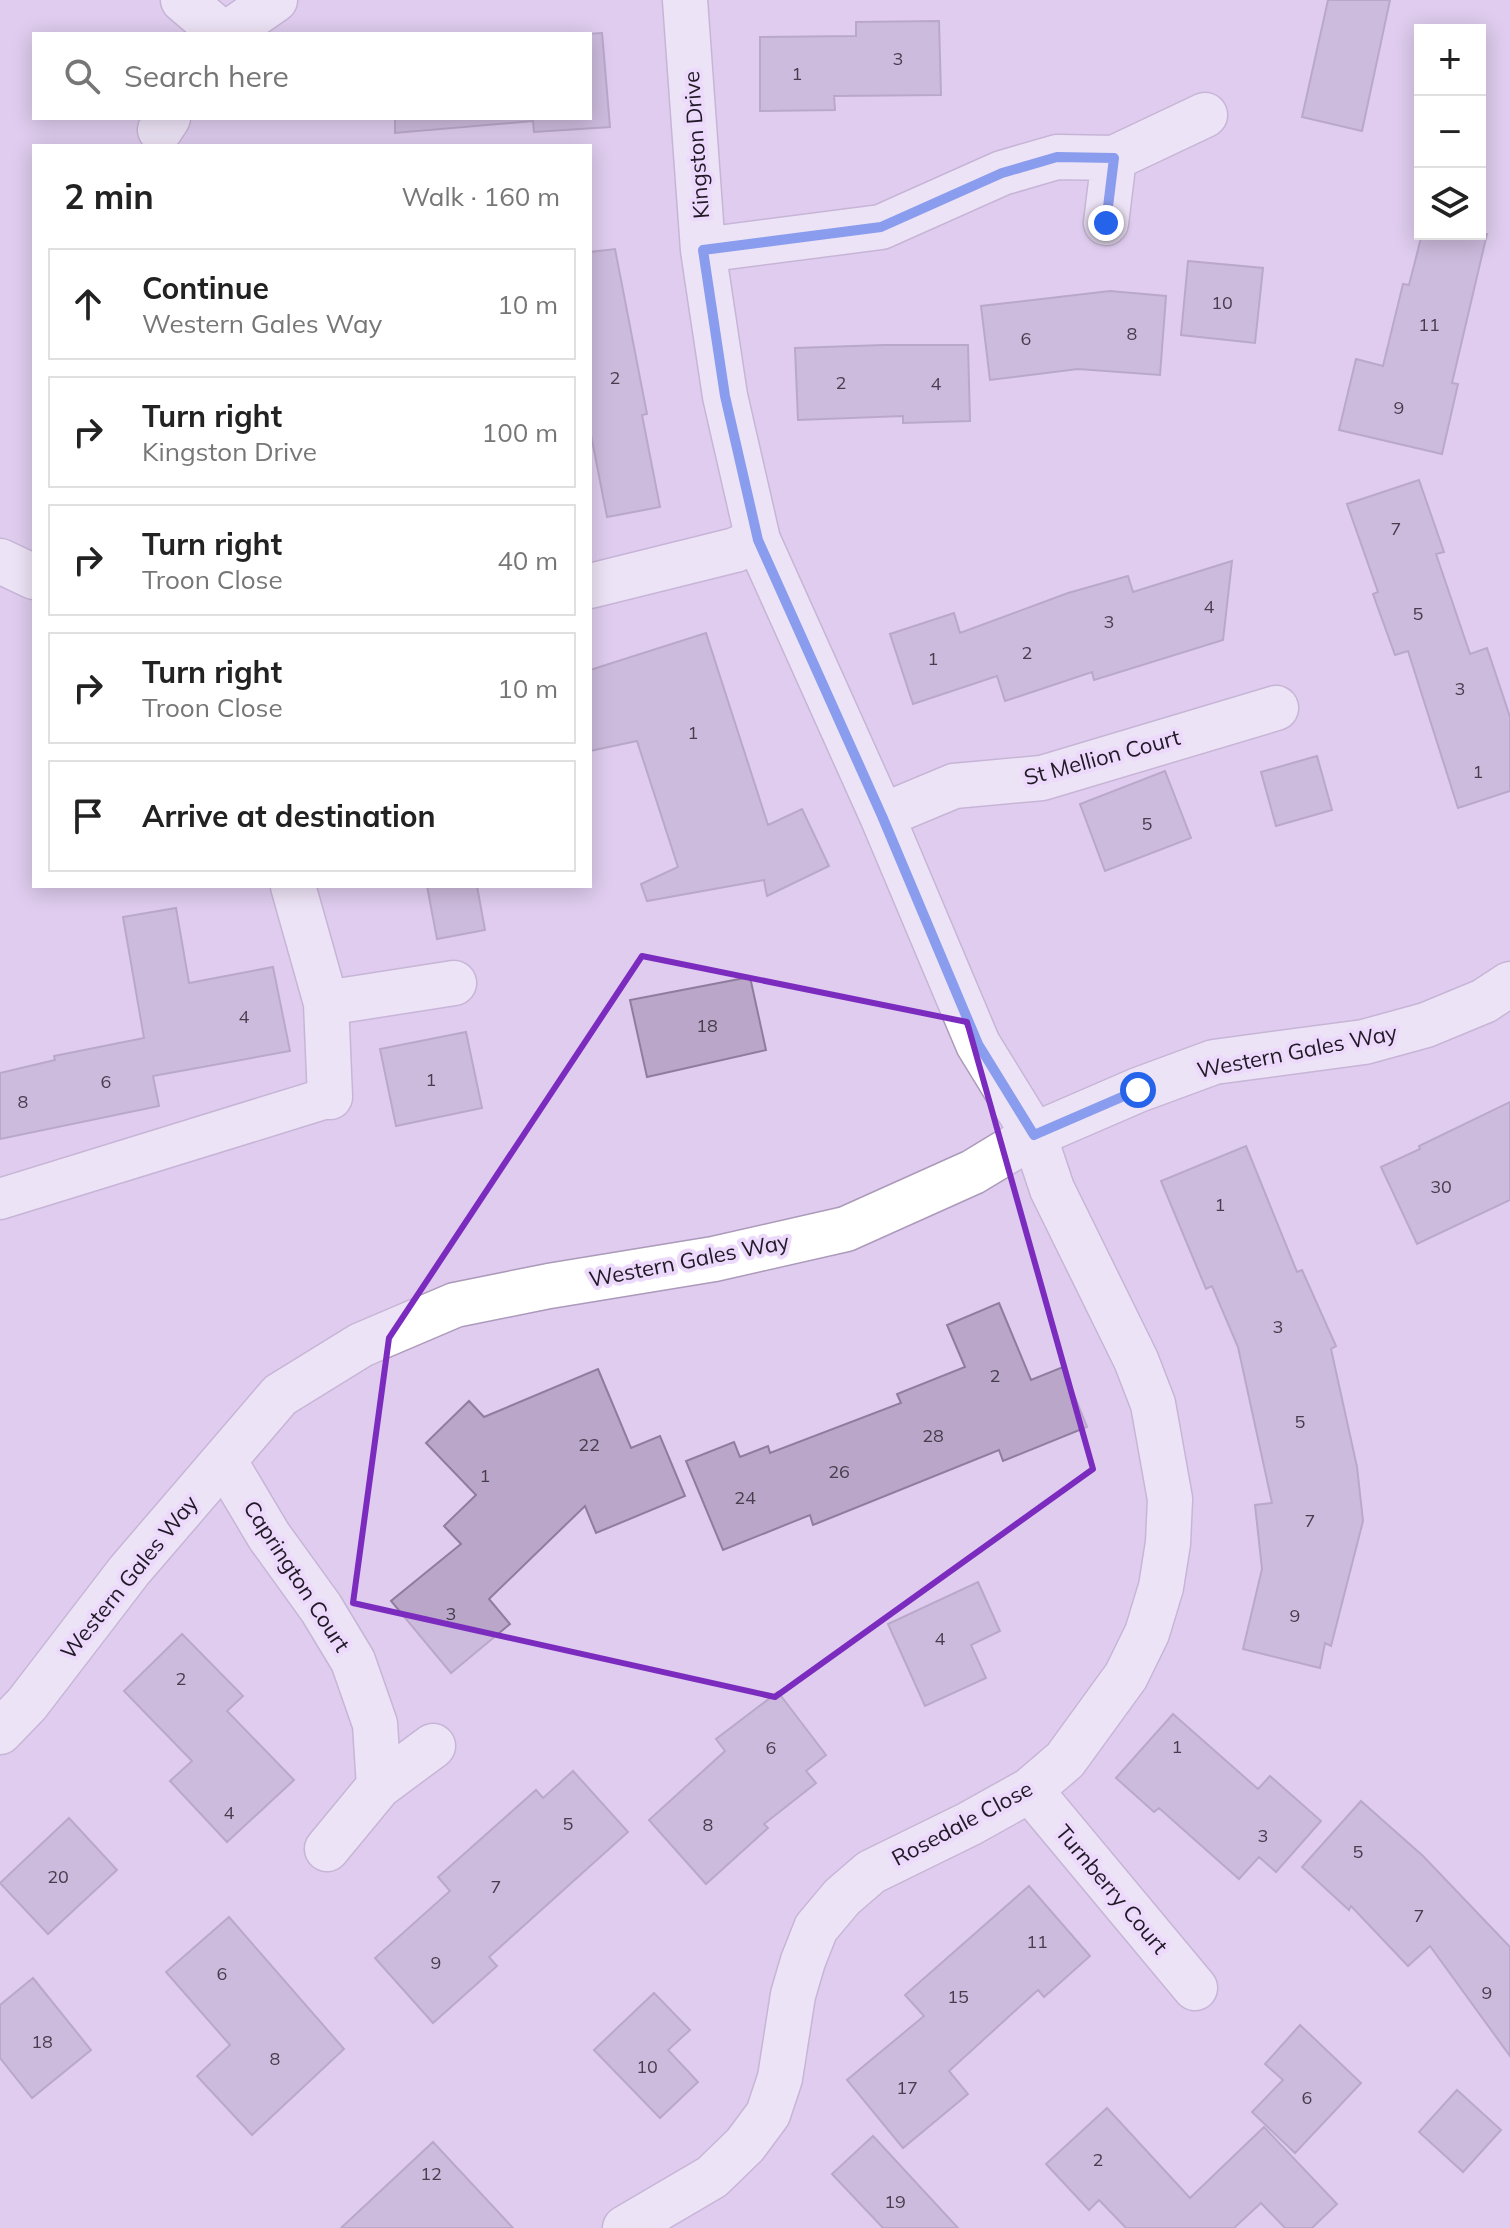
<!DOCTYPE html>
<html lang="en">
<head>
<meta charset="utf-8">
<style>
  :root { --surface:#fff; --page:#f6f6f6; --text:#222; --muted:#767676; --line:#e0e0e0 }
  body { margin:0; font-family:Mulish,sans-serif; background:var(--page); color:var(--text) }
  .controls { position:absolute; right:24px; top:24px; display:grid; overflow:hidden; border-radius:0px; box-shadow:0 4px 20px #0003 }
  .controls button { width:72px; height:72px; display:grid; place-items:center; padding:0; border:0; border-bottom:2px solid var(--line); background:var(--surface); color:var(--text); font:40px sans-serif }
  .stop { position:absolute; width:24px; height:24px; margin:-18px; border:6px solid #2563eb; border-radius:50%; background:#fff }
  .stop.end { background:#2563eb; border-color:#fff; box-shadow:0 2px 8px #0008 }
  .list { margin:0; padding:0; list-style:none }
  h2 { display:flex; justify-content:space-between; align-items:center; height:104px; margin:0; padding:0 32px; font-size:34px }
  h2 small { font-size:26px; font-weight:400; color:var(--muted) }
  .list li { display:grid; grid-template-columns:52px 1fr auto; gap:24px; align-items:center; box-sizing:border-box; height:112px; margin:0 16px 16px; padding:0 16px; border:2px solid var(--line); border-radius:0px }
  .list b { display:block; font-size:30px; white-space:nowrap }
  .list p { margin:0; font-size:26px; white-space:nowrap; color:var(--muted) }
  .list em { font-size:26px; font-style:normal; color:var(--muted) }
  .icon { flex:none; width:44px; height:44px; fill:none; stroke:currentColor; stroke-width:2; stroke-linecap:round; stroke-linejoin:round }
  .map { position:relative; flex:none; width:1510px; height:2228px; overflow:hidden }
  .search { position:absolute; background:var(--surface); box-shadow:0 4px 20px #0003; left:32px; top:32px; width:560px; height:88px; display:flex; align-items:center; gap:20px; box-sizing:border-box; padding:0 28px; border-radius:0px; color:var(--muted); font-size:30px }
  .panel { position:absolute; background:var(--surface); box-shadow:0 4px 20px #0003; left:32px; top:144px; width:560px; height:744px; border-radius:0px }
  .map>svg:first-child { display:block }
</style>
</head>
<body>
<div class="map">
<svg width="1510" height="2228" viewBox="0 0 1510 2228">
  <rect width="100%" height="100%" fill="#dfccee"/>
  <path fill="#b9a6c8" stroke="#8f7d9d" stroke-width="2" d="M1328 0H1390L1362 131 1302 117Z
    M939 21 941 95 834 96 835 110 760 111V37L856 36V22Z
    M602 33 610 127 534 132 533 121 395 133V118H590V34H586Z
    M1422 234H1487L1452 383 1458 384 1442 454 1339 430 1356 359 1383 366 1403 284 1409 285Z
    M615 249 647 414 642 415 660 507 607 517 590 430V252Z
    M1188 261 1263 268 1255 343 1181 335Z
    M1110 291 1166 296 1160 375 1078 369 990 380 981 306Z
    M884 345H968L970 421 903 423V416L798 420 795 348Z
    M1419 480 1444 552 1436 554 1470 654 1487 648 1510 717V791L1458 808 1408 651 1395 655 1373 594 1378 592 1347 504Z
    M1232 561 1223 640 1094 680 1092 672 1005 701 997 676 913 704 890 634 954 613 960 633 1068 593 1128 576 1133 592Z
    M706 633 768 825 802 809 829 866 767 896 764 880 647 901 641 884 678 867 637 741 590 751V670Z
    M1317 756 1332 810 1276 826 1261 772Z
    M1165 771 1191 838 1105 871 1080 804Z
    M427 886H477L485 930 437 939Z
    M176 908 189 983 273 967 290 1051 153 1076 159 1106 0 1139V1073L55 1060 54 1056 144 1038 123 917Z
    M750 977 766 1050 647 1077 630 1000Z
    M466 1032 482 1108 396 1126 380 1049Z
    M1510 1102V1200L1417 1244 1381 1167 1420 1149 1419 1146Z
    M1246 1146 1297 1272 1302 1270 1336 1346 1331 1349 1357 1467 1363 1521 1331 1646 1325 1643 1320 1668 1243 1649 1262 1569 1255 1505 1272 1503 1238 1347 1212 1286 1206 1289 1161 1181Z
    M999 1303 1031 1380 1063 1367 1087 1427 1003 1461 999 1450 813 1525 810 1515 723 1550 686 1461 734 1442 740 1457 768 1446 770 1453 901 1403 897 1394 965 1367 947 1325Z
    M598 1369 631 1448 660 1436 685 1496 596 1533 585 1506 489 1599 510 1624 451 1673 391 1601 461 1544 444 1526 476 1495 426 1443 469 1401 484 1417Z
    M978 1582 1000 1631 971 1645 986 1678 925 1706 888 1624Z
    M182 1634 243 1696 227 1711 294 1780 227 1842 170 1781 192 1761 124 1691Z
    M778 1692 826 1755 806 1771 816 1783 764 1824 768 1828 706 1884 649 1820 725 1751 716 1739Z
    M1173 1714 1258 1789 1270 1776 1321 1821 1276 1872 1259 1857 1239 1879 1159 1808 1154 1812 1116 1778Z
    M573 1771 628 1832 489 1957 497 1966 433 2023 375 1958 450 1891 438 1877 536 1790 543 1798Z
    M1361 1801 1423 1856 1510 1947V2056L1430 1946 1408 1966 1351 1906 1349 1910 1302 1867Z
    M69 1818 117 1870 48 1934 0 1883Z
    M1029 1886 1090 1956 1044 1997 1038 1990 949 2071 968 2094 903 2148 847 2080 924 2016 905 1995Z
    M229 1917 344 2049 252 2135 197 2076 230 2045 166 1972Z
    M33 1978 91 2050 32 2098 0 2058V2005Z
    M654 1993 690 2030 668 2050 698 2082 660 2118 594 2050Z
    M1300 2025 1361 2083 1295 2153 1252 2112 1283 2080 1265 2064Z
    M1457 2090 1501 2130 1463 2172 1419 2132Z
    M1107 2108 1190 2198 1264 2127 1337 2204 1312 2228H1285L1261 2203 1234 2228H1126L1099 2200 1089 2210 1046 2164Z
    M873 2136 958 2228H883L832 2174Z
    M433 2142 513 2228H341Z"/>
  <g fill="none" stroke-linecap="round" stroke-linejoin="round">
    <defs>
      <path id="service" d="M0 1199 330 1097"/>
      <path id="minor" d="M183 0 223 34
        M226 34 275 0
        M160 130 168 118
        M1106 223 1114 158
        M703 250 881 227 1002 173 1057 157 1114 158 1205 115
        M0 561 34 577
        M590 586 735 550 758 540
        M882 816 954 786 1042 778 1276 708
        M293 886 326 1003 454 983
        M326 1003 330 1097
        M225 1462 269 1536 321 1608 353 1661 375 1724 379 1786
        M0 1732 27 1704 129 1571 280 1395 361 1345 455 1305 549 1286 714 1259 846 1229 973 1172 1034 1135 1138 1090 1214 1062 1364 1042 1426 1025 1484 1001 1510 984
        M1030 1790 1195 1988
        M327 1849 379 1786 433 1746
        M625 2228 712 2177 745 2145 768 2114 780 2078 793 1995 803 1961 816 1928 842 1897 871 1872 969 1824 1030 1790 1065 1760 1126 1676 1147 1633 1161 1587 1168 1543 1170 1499 1153 1404 1136 1360 1052 1189 1034 1135 978 1044 882 816 758 540 725 396 703 250 685 0"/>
    </defs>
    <use href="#service" stroke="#ac9aba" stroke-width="43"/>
    <use href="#minor" stroke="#ac9aba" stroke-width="47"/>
    <use href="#service" stroke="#fff" stroke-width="40"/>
    <use href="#minor" stroke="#fff" stroke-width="44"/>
  </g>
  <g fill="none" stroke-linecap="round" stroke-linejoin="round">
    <path stroke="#2563eb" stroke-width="10" d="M1106 223 1114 158 1057 157 1002 173 881 227 703 250 725 396 758 540 882 816 978 1044 1034 1135 1138 1090"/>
  </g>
  <path d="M0 0H1510V2228H0ZM642 956 967 1022 1093 1469 775 1697 353 1603 389 1338Z" fill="#dfccee" fill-opacity=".55" fill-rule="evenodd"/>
  <path fill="none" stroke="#7b2cbf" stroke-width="6" stroke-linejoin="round" d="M642 956 967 1022 1093 1469 775 1697 353 1603 389 1338Z"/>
  <g text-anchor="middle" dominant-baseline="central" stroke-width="8" stroke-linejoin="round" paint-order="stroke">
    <g font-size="18" fill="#473d4e">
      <text x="898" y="58">3</text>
      <text x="797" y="73">1</text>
      <text x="1222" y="302">10</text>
      <text x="1429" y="324">11</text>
      <text x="1132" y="333">8</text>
      <text x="1026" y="338">6</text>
      <text x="615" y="377">2</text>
      <text x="841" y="382">2</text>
      <text x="936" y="383">4</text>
      <text x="1399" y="407">9</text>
      <text x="1396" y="528">7</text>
      <text x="1209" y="606">4</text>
      <text x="1418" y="613">5</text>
      <text x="1109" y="621">3</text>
      <text x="1027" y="652">2</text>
      <text x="933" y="658">1</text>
      <text x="1460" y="688">3</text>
      <text x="693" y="732">1</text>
      <text x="1478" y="771">1</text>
      <text x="1147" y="823">5</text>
      <text x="244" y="1016">4</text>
      <text x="707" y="1025">18</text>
      <text x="431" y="1079">1</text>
      <text x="106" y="1081">6</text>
      <text x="23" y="1101">8</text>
      <text x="1441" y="1186">30</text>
      <text x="1220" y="1204">1</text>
      <text x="1278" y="1326">3</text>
      <text x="995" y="1375">2</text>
      <text x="1300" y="1421">5</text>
      <text x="933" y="1435">28</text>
      <text x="589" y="1444">22</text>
      <text x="839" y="1471">26</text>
      <text x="485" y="1475">1</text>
      <text x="745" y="1497">24</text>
      <text x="1310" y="1520">7</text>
      <text x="451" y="1613">3</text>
      <text x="1295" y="1615">9</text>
      <text x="940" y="1638">4</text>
      <text x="181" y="1678">2</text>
      <text x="1177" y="1746">1</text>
      <text x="771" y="1747">6</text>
      <text x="229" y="1812">4</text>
      <text x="568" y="1823">5</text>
      <text x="708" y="1824">8</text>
      <text x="1263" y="1835">3</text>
      <text x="1358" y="1851">5</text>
      <text x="58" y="1876">20</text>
      <text x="496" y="1886">7</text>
      <text x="1419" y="1915">7</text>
      <text x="1037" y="1941">11</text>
      <text x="436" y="1962">9</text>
      <text x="222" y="1973">6</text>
      <text x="1487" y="1992">9</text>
      <text x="958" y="1996">15</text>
      <text x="42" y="2041">18</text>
      <text x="275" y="2058">8</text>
      <text x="647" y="2066">10</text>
      <text x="907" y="2087">17</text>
      <text x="1307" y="2097">6</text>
      <text x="1098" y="2159">2</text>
      <text x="431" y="2173">12</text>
      <text x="895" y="2201">19</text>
    </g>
    <g font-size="22" fill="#211a26" stroke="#ecd9fb">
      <text transform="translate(696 145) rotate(-94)">Kingston Drive</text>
      <text transform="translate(1102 757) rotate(-15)">St Mellion Court</text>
      <text transform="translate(1297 1051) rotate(-11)">Western Gales Way</text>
      <text transform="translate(689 1260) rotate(-11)">Western Gales Way</text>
      <text transform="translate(297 1576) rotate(57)">Caprington Court</text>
      <text transform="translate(129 1577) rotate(-51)">Western Gales Way</text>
      <text transform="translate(962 1823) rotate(-28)">Rosedale Close</text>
      <text transform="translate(1112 1889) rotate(50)">Turnberry Court</text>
    </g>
  </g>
</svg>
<div class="controls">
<button>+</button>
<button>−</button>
<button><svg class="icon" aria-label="layers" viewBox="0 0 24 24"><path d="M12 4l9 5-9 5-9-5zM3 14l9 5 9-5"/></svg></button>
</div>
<div class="stop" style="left:1138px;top:1090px"></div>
<div class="stop end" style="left:1106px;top:223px"></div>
<div class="search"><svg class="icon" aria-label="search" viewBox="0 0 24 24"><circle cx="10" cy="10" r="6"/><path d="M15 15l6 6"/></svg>Search here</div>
<section class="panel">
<h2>2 min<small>Walk · 160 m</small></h2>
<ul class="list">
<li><svg class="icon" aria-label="ahead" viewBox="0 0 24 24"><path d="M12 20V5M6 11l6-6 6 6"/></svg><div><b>Continue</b><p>Western Gales Way</p></div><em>10 m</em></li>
<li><svg class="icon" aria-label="right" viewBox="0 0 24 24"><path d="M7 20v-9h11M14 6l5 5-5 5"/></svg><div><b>Turn right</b><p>Kingston Drive</p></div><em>100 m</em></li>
<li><svg class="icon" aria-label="right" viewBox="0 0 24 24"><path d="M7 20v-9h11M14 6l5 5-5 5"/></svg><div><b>Turn right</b><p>Troon Close</p></div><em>40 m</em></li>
<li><svg class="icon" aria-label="right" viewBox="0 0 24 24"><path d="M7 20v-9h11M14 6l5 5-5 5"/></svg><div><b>Turn right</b><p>Troon Close</p></div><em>10 m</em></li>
<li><svg class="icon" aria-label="arrive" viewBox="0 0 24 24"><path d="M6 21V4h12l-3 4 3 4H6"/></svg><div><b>Arrive at destination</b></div></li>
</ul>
</section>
</div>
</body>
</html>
